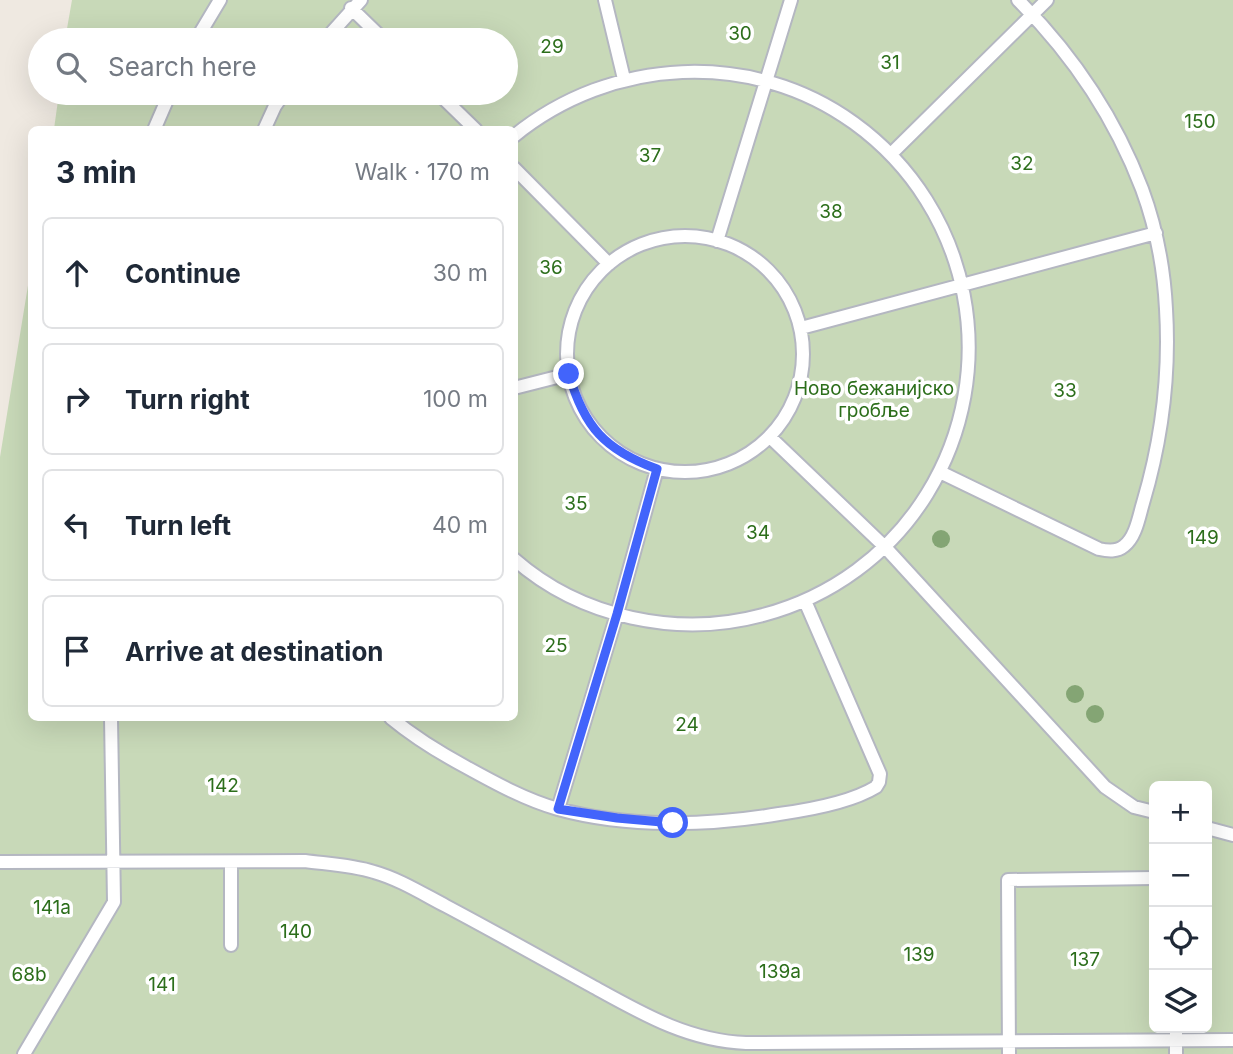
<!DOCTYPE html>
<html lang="en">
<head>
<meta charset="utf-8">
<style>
  :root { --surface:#fff; --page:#f2f2f3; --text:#1f2937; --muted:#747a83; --line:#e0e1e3 }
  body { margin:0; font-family:Inter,sans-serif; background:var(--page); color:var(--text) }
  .controls { position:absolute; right:21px; bottom:21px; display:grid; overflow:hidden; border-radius:10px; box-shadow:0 7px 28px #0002 }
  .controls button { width:63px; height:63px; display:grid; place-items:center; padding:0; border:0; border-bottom:2px solid var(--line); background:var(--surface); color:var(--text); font:35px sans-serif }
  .stop { position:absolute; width:21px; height:21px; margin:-16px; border:5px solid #4264fb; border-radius:50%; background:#fff }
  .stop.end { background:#4264fb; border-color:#fff; box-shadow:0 2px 7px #0008 }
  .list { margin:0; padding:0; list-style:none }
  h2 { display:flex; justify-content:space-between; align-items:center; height:91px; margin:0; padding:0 28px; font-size:30px }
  h2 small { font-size:23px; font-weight:400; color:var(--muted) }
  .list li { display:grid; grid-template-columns:46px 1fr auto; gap:21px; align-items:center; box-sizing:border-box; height:112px; margin:0 14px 14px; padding:0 14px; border:2px solid var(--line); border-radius:10px }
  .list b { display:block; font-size:26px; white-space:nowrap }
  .list em { font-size:23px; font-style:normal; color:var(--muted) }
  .icon { flex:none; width:38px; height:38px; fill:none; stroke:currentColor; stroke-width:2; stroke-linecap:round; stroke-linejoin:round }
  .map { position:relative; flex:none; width:1233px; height:1054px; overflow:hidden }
  .search { position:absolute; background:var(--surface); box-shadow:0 7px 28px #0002; left:28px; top:28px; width:490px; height:77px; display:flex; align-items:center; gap:18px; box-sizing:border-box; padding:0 24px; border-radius:38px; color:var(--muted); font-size:26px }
  .panel { position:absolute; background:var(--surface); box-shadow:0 7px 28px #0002; left:28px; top:126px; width:490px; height:595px; border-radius:10px }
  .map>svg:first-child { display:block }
</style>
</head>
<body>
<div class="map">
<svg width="1233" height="1054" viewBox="0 0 1233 1054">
  <rect width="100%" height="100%" fill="#efe9e1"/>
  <path fill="#c8d9b8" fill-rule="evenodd" d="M72 0H1233V1054H0V457L31 267 32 718H514V130L54 129 59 93H506V40H65ZM1154 786H1207V1028H1154Z"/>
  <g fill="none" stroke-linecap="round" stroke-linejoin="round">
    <defs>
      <path id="service" d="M605 0 624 79
        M351 8 384 40
        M196 40 220 0
        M325 40 361 0
        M438 93 476 130
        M154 130 170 93
        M264 130 275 106 284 93
        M514 136C611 57 752 49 854 123 973 209 1003 371 927 494 890 554 831 597 763 615 678 638 581 618 514 559
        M891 154 1047 0
        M514 168 609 264
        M567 354a118 118 0 1 1 236 0a118 118 0 1 1-236 0Z
        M717 241 791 0
        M801 328 1156 233
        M514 388 569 374
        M770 437 885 547 1105 787 1134 807 1154 812
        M940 472 1099 549C1108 551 1117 552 1124 546 1136 537 1139 516 1143 503 1162 439 1170 375 1166 309 1164 269 1156 227 1142 189 1115 118 1072 54 1018 0
        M391 718C414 737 440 753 466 767 495 783 526 800 558 809 627 828 709 826 779 814 808 810 850 803 876 787L879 782 880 774 805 601
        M558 809 617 614 657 469
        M1207 828 1233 835
        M1 862 305 861C328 864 352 865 374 872 399 879 423 894 446 906 495 932 543 959 592 986 641 1013 688 1041 746 1043L1233 1040
        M231 862V945
        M1176 1028V1054
        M24 1054 114 902 111 718
        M1009 1054 1008 880 1154 878"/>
    </defs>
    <use href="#service" stroke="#b4b7c1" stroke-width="16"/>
    <use href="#service" stroke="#fff" stroke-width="12"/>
  </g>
  <g fill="#84a574">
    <circle cx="941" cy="539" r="9"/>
    <circle cx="1075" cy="694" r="9"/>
    <circle cx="1095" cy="714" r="9"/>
  </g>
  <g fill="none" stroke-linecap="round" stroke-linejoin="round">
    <path stroke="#4264fb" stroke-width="9" d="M569 374C584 427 605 450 657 469L617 614 558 809 617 818 673 823"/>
  </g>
  <g text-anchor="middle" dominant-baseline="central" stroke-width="7" stroke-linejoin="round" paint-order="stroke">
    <g font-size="19" fill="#2c6e1b" stroke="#fff">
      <text x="740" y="33">30</text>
      <text x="552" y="46">29</text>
      <text x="890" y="62">31</text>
      <text x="1200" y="121">150</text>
      <text x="650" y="155">37</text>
      <text x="1022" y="163">32</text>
      <text x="831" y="211">38</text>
      <text x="551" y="267">36</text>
      <text x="874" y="388">Ново бежанијско<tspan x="874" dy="22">гробље</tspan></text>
      <text x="1065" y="390">33</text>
      <text x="576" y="503">35</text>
      <text x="758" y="532">34</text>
      <text x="1203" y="537">149</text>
      <text x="556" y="645">25</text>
      <text x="687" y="724">24</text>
      <text x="223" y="785">142</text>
      <text x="52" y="907">141a</text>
      <text x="296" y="931">140</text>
      <text x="919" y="954">139</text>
      <text x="1085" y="959">137</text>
      <text x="780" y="971">139a</text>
      <text x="29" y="974">68b</text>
      <text x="162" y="984">141</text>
    </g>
  </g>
</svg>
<div class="controls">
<button>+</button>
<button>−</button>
<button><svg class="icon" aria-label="locate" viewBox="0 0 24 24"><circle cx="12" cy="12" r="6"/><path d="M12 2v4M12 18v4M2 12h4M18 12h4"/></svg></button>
<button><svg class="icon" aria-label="layers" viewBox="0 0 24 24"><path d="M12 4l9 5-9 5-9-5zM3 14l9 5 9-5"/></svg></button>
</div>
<div class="stop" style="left:673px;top:823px"></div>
<div class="stop end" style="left:569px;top:374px"></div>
<div class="search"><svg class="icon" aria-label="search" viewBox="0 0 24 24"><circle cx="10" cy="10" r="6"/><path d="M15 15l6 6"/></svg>Search here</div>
<section class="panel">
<h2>3 min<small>Walk · 170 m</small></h2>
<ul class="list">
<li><svg class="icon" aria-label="ahead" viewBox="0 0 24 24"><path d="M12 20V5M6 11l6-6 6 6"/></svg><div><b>Continue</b></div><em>30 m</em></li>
<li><svg class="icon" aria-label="right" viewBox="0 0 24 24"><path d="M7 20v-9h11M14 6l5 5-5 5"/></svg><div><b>Turn right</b></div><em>100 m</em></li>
<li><svg class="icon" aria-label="left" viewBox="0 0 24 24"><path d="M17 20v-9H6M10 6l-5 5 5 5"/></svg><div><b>Turn left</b></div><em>40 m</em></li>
<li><svg class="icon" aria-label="arrive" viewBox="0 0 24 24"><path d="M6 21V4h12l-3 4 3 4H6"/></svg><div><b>Arrive at destination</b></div></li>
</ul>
</section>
</div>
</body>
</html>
